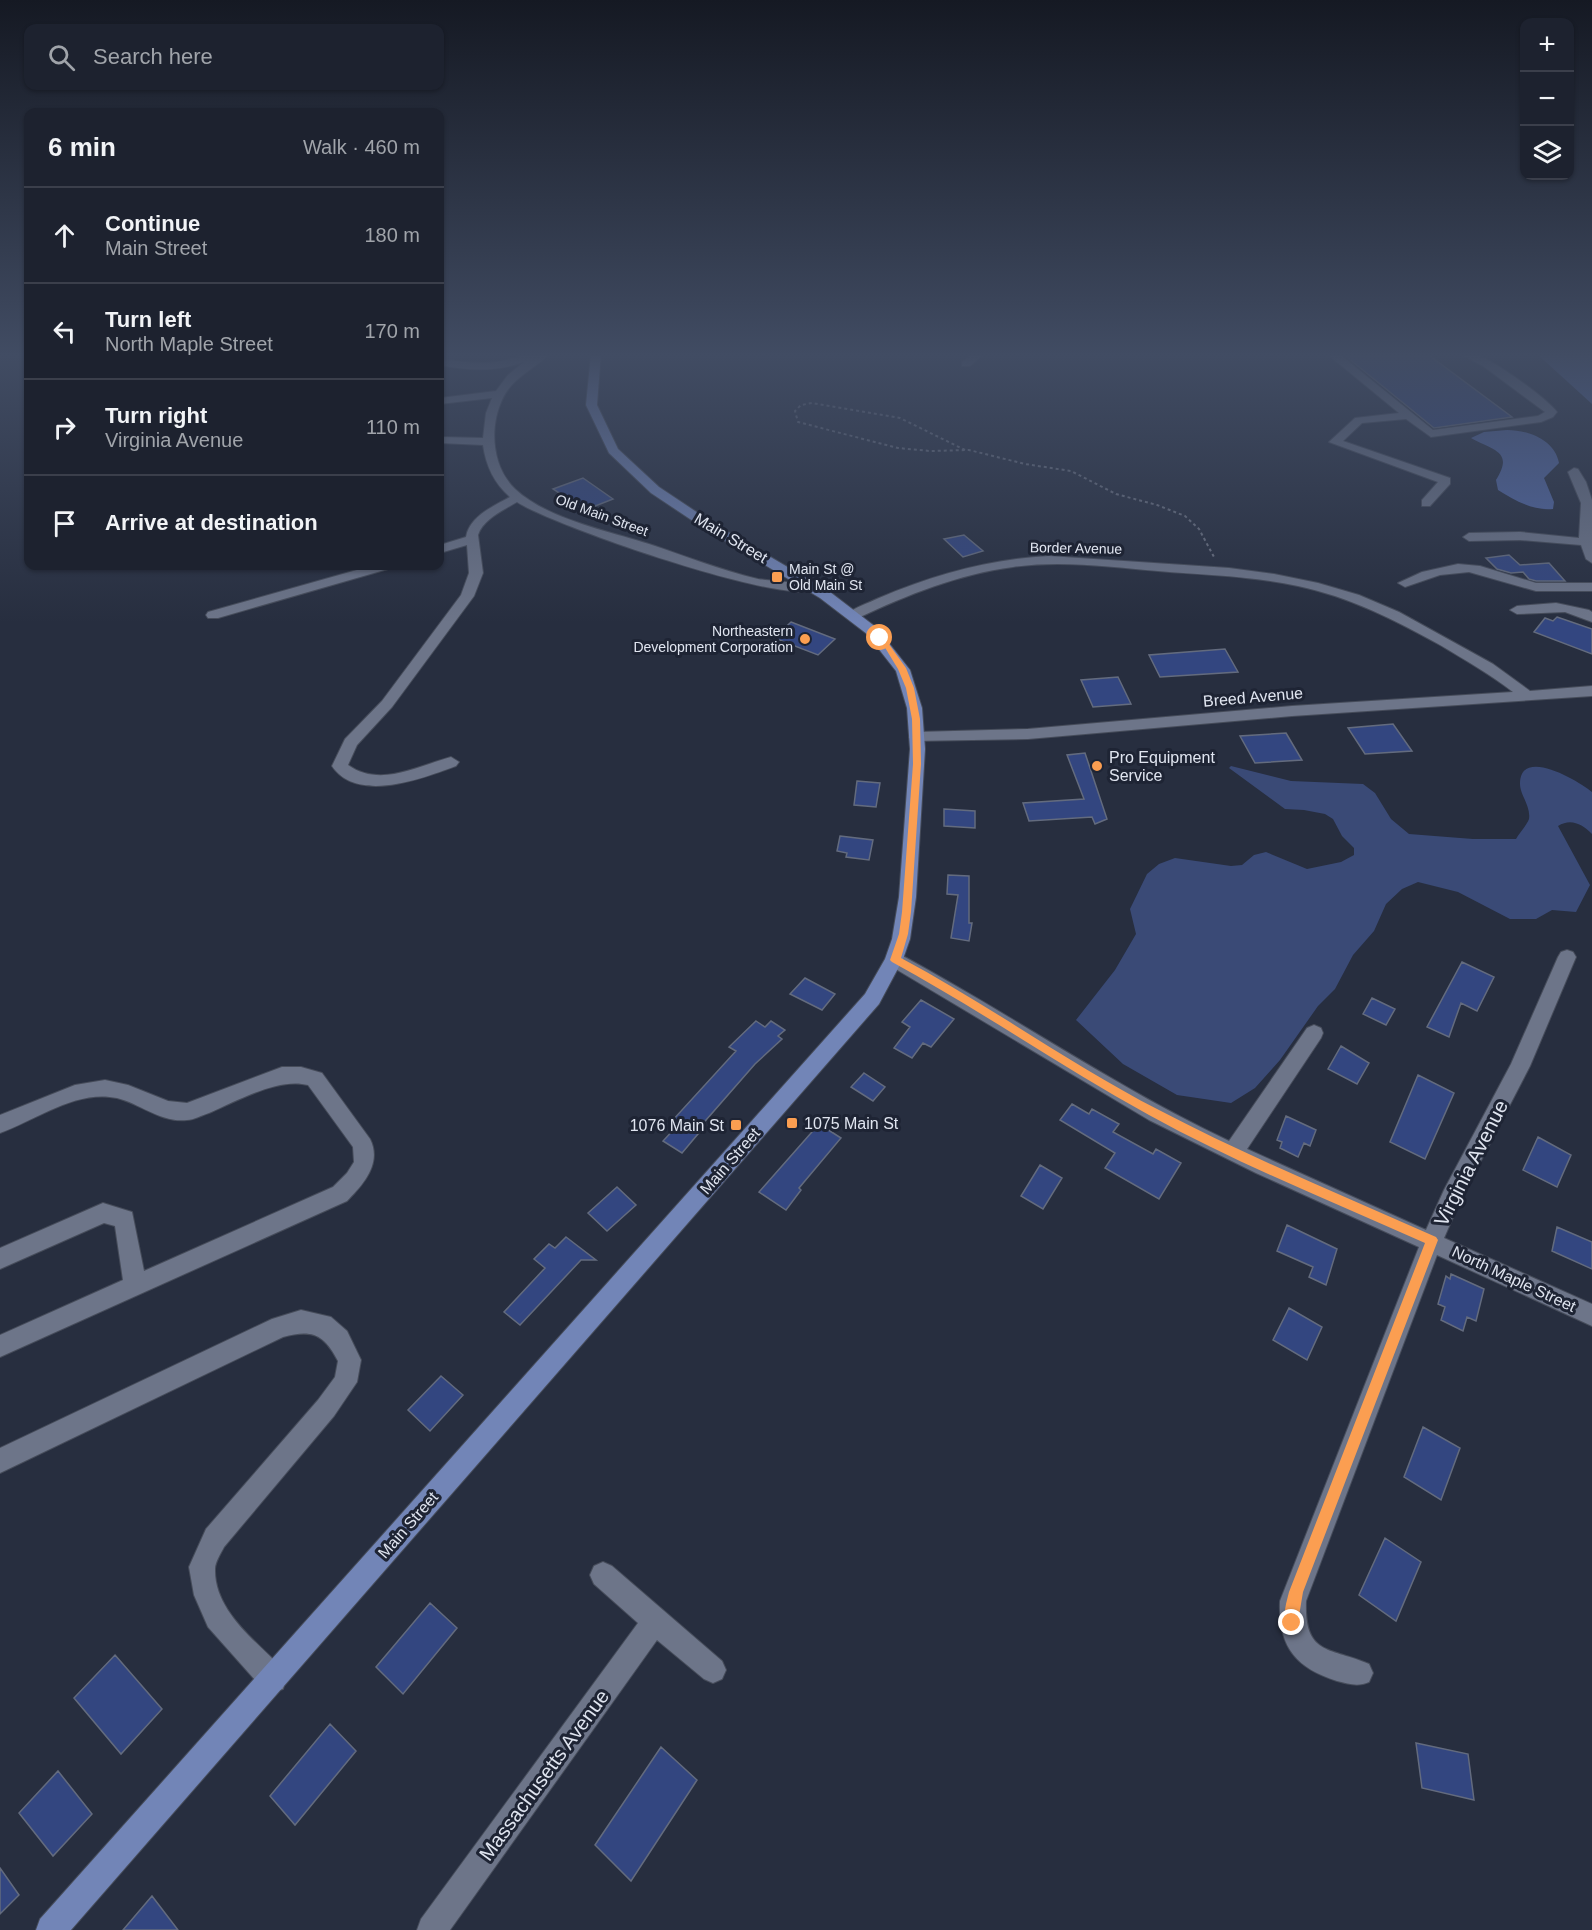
<!DOCTYPE html>
<html lang="en">
<head>
<meta charset="utf-8">
<style>
  :root { --surface:#1d222f; --page:#2a2f3b; --text:#f1f3f6; --muted:#a0a4aa; --line:#3b3f4b }
  body { margin:0; font-family:Arial,sans-serif; background:var(--page); color:var(--text) }
  .controls { position:absolute; right:18px; top:18px; display:grid; overflow:hidden; border-radius:12px; box-shadow:0 2px 4px #0004 }
  .controls button { width:54px; height:54px; display:grid; place-items:center; padding:0; border:0; border-bottom:2px solid var(--line); background:var(--surface); color:var(--text); font:30px sans-serif }
  .stop { position:absolute; width:18px; height:18px; margin:-14px; border:4px solid #fb9e51; border-radius:50%; background:#fff }
  .stop.end { background:#fb9e51; border-color:#fff; box-shadow:0 2px 6px #0008 }
  .list { margin:0; padding:0; list-style:none }
  h2 { display:flex; justify-content:space-between; align-items:center; height:78px; margin:0; padding:0 24px; font-size:26px }
  h2 small { font-size:20px; font-weight:400; color:var(--muted) }
  .list li { display:grid; grid-template-columns:39px 1fr auto; gap:18px; align-items:center; box-sizing:border-box; height:96px; padding:0 24px; border-top:2px solid var(--line) }
  .list b { display:block; font-size:22px; white-space:nowrap }
  .list p { margin:0; font-size:20px; white-space:nowrap; color:var(--muted) }
  .list em { font-size:20px; font-style:normal; color:var(--muted) }
  .icon { flex:none; width:33px; height:33px; fill:none; stroke:currentColor; stroke-width:2; stroke-linecap:round; stroke-linejoin:round }
  .map { position:relative; flex:none; width:1592px; height:1930px; overflow:hidden }
  .search { position:absolute; background:var(--surface); box-shadow:0 2px 4px #0004; left:24px; top:24px; width:420px; height:66px; display:flex; align-items:center; gap:15px; box-sizing:border-box; padding:0 21px; border-radius:12px; color:var(--muted); font-size:22px }
  .panel { position:absolute; background:var(--surface); box-shadow:0 2px 4px #0004; left:24px; top:108px; width:420px; height:462px; border-radius:12px }
  .map>svg:first-child { display:block }
</style>
</head>
<body>
<div class="map">
<svg width="1592" height="1930" viewBox="0 0 1592 1930">
  <rect width="100%" height="100%" fill="#272e3f"/>
  <path fill="#3a4a76" d="M1231 766 1291 781 1363 784 1375 793 1391 819 1409 834 1473 839H1516C1519 833 1527 825 1529 819 1531 806 1520 795 1520 784 1520 746 1579 781 1592 792V834C1582 824 1571 818 1558 826L1590 885 1576 912 1552 910 1536 919H1510L1458 892 1418 882 1402 889 1386 904 1374 931 1353 955 1335 989 1318 1006 1280 1060 1255 1088 1231 1103 1177 1095 1123 1064 1076 1020 1115 970 1136 934 1130 909 1147 874 1159 864 1175 858 1231 866 1242 865 1254 855 1266 852 1307 869 1341 862 1354 855V848L1342 836 1333 819 1325 814 1304 810 1285 809 1229 768Z"/>
  <path fill="#5268a5" d="M1536 353H1592V404Z
    M1507 430C1528 430 1555 440 1559 463L1544 478 1554 502 1553 509C1533 511 1514 500 1498 490L1496 480C1514 451 1494 451 1471 438L1484 432Z"/>
  <path fill="#334680" stroke="#636b7e" stroke-width="1.5" d="M1342 353H1426L1512 417 1434 428Z
    M583 478 613 499 585 510 553 489Z
    M964 535 983 551 963 557 944 539Z
    M1509 555 1520 565 1549 563 1565 581H1536L1529 579 1523 572 1511 573 1497 569 1486 558Z
    M1557 617 1592 629V654L1534 632 1545 618 1553 621Z
    M791 622 835 639 818 655 774 638Z
    M1225 649 1238 672 1160 677 1149 655Z
    M1118 677 1131 704 1093 707 1081 680Z
    M1393 724 1412 751 1365 754 1348 728Z
    M1286 733 1302 760 1255 763 1240 736Z
    M1085 753 1107 819 1095 824 1092 817 1029 821 1023 803 1084 799 1067 755Z
    M857 781 880 783 876 807 854 805Z
    M944 809 975 811V828L944 826Z
    M840 836 873 840 869 860 846 857 847 853 837 851Z
    M948 875 969 876V923H972L969 941 951 938 958 895 947 894Z
    M1462 962 1494 977 1477 1011 1461 1003 1449 1037 1427 1027Z
    M805 978 835 994 822 1010 790 994Z
    M1372 998 1395 1009 1386 1025 1363 1014Z
    M921 1000 954 1019 931 1047 923 1043 912 1058 894 1048 910 1027 902 1022Z
    M756 1021 765 1027 771 1021 785 1030 778 1036 782 1039 755 1064 700 1127 703 1128 682 1153 663 1141 677 1126 671 1122 736 1051 729 1047Z
    M1341 1046 1369 1063 1357 1084 1328 1069Z
    M864 1073 885 1087 873 1101 851 1087Z
    M1418 1075 1454 1093 1425 1159 1390 1142Z
    M1072 1104 1089 1114 1092 1109 1119 1124 1113 1132 1153 1154 1156 1149 1181 1163 1159 1199 1105 1168 1115 1153 1060 1120Z
    M1286 1116 1316 1130 1310 1146 1304 1143 1298 1157 1280 1148 1282 1142 1277 1140Z
    M819 1124 841 1138 799 1188 801 1190 786 1210 759 1192Z
    M1538 1137 1571 1155 1557 1187 1523 1170Z
    M1040 1165 1062 1178 1043 1209 1021 1196Z
    M617 1187 636 1205 607 1231 588 1213Z
    M1287 1225 1337 1249 1326 1285 1309 1277 1313 1267 1277 1251Z
    M1557 1227 1592 1242V1269L1552 1251Z
    M566 1237 596 1260H581L520 1325 504 1312 545 1268 534 1259 549 1244 555 1248Z
    M1451 1274 1484 1289 1476 1321 1467 1317 1463 1331 1441 1320 1445 1307 1438 1304 1446 1276 1450 1279Z
    M1289 1308 1322 1327 1307 1360 1273 1340Z
    M441 1376 463 1395 430 1431 408 1410Z
    M1423 1427 1460 1448 1441 1500 1404 1477Z
    M1385 1538 1421 1562 1396 1621 1359 1595Z
    M430 1603 457 1628 403 1694 376 1667Z
    M115 1655 162 1709 121 1754 74 1698Z
    M330 1724 356 1751 295 1825 270 1796Z
    M1416 1743 1468 1754 1474 1800 1422 1788Z
    M661 1747 697 1780 631 1881 595 1845Z
    M58 1771 92 1814 53 1856 19 1813Z
    M0 1868 19 1895 0 1914Z
    M152 1896 178 1930H123Z"/>
  <g fill="none" stroke-linecap="round" stroke-linejoin="round">
    <defs>
      <path id="minor" d="M527 353H550C534 370 512 377 502 400 489 428 492 467 515 489 547 519 608 531 649 544 685 556 721 570 758 579 769 581 816 584 820 588 797 611 549 524 517 502 504 510 483 519 478 535L483 573 474 596 392 707 357 745 348 765C380 788 418 766 451 757L459 762 456 766C424 778 357 804 332 766L345 739 382 701 461 595 469 573 467 545 440 553V545L466 537C469 517 493 506 510 497 494 483 486 466 483 445L440 443V437L483 438 486 413 492 398 440 404V398L496 391 508 375 524 362C496 372 469 371 440 365V359C470 363 498 367 527 353Z
        M973 353H985L970 366H962V362Z
        M1326 353H1338L1433 430 1538 416 1545 412 1483 366 1458 353C1462 353 1468 352 1472 353 1490 357 1545 397 1557 412L1553 417 1541 422 1431 437 1406 419 1362 423 1343 441 1450 478V484L1430 506H1422V500L1438 482 1329 442 1355 418 1399 413Z
        M1574 468 1578 469 1586 482 1592 500V563L1586 559 1581 545 1520 540 1469 541 1463 537 1469 533 1520 532 1579 538 1581 503 1568 472Z
        M1049 556 1229 568 1274 574 1318 583 1359 595 1399 612 1493 664 1530 691 1592 686V696L1292 716 1028 739 912 741 909 737 912 733 917 732 1028 729 1292 706 1513 692C1490 674 1465 660 1440 645 1395 620 1350 597 1298 586 1252 576 1205 575 1158 571 1110 567 1061 560 1013 567 959 574 907 595 858 618H848L846 615C854 607 869 603 879 598 933 575 990 559 1049 556Z
        M1458 564 1480 566 1536 583H1592V591H1536L1469 572 1440 575 1405 587 1398 583 1422 572Z
        M371 566H390L388 569 218 618H208L206 615 208 612Z
        M1556 603 1589 610 1592 612V622L1565 612 1517 614 1510 610 1517 606Z
        M1567 950 1573 952 1576 957 1530 1066 1460 1201 1444 1238 1592 1304V1326L1437 1255 1306 1601C1304 1656 1330 1647 1369 1664L1373 1673 1369 1682C1358 1687 1349 1684 1337 1681 1295 1668 1278 1646 1280 1601L1419 1247 1256 1173 1149 1120 889 965 886 960 889 955 895 953 901 955C1012 1015 1115 1087 1229 1141L1307 1028 1314 1025 1321 1028 1323 1033 1321 1038 1247 1149 1426 1230 1444 1190 1511 1064 1558 957 1561 952Z
        M282 1067H301L322 1073 370 1139C382 1163 364 1184 347 1201L0 1357V1335L123 1280 115 1226 104 1223 0 1269V1248L103 1203 132 1212 144 1271 333 1187 347 1173 354 1162 353 1147 308 1085C279 1077 237 1101 209 1113 202 1115 194 1120 187 1120 161 1123 141 1104 117 1098 77 1089 36 1120 0 1133V1115L75 1085 105 1080 128 1085 168 1101 187 1103Z
        M301 1310 331 1317 347 1331 361 1360 357 1382 334 1416 224 1547C221 1553 215 1562 215 1569 214 1611 257 1642 283 1669L286 1679 283 1689 273 1692 263 1689 208 1627 194 1595 189 1567 206 1529 318 1400 335 1377 338 1361C324 1334 312 1329 283 1337L0 1473V1448L272 1319Z
        M603 1562 612 1566 722 1661 726 1670 722 1679 713 1683 704 1679 657 1640 450 1930H417L421 1919 638 1623 594 1584 590 1575 594 1566Z"/>
      <path id="major" d="M591 353H601L597 405 618 449 659 487 713 523 830 592 877 628 910 670 922 708 925 749 916 897 910 939 903 959 879 1004 71 1930H36L40 1919 865 994 885 959 892 939 899 897 910 749 907 708 896 671 867 634 820 598 705 529 651 493 609 453 586 405Z"/>
    </defs>
    <use href="#minor" stroke="#464c5a" stroke-width="2"/>
    <use href="#major" stroke="#464c5a" stroke-width="2"/>
    <path stroke="#6c7281" stroke-width="2" stroke-dasharray="3 3" stroke-linecap="butt" d="M965 450 900 418 812 403 801 405 795 411 798 422 898 448 930 451 969 450 1025 464 1071 471 1116 494 1157 505 1185 516 1199 529 1214 557"/>
    <use href="#minor" fill="#6d7589" fill-rule="evenodd"/>
    <use href="#major" fill="#7285b7" fill-rule="evenodd"/>
  </g>
  <linearGradient id="sky" x2="0" y2="1"><stop stop-color="#151923"/><stop offset="0.57" stop-color="#414c63"/><stop offset="1" stop-color="#414c63" stop-opacity="0"/></linearGradient>
  <rect width="1592" height="623" fill="url(#sky)"/>
  <path fill="#fb9e51" d="M878 636H883L906 668 914 688 920 719 921 764 911 912 908 934 901 958C989 1005 1070 1064 1159 1110 1249 1157 1343 1196 1436 1237L1438 1240 1303 1592 1297 1628 1292 1630 1287 1628C1282 1616 1286 1604 1289 1592L1425 1243C1333 1202 1238 1164 1149 1115 1062 1067 980 1010 892 962L890 960 899 934 902 912 913 764 912 719 906 688 898 669Z"/>
  <g fill="#fb9e51" stroke="#1e2434" stroke-width="2">
    <rect x="771" y="571" width="12" height="12" rx="3"/>
    <circle cx="805" cy="639" r="6"/>
    <circle cx="1097" cy="766" r="6"/>
    <rect x="786" y="1117" width="12" height="12" rx="3"/>
    <rect x="730" y="1119" width="12" height="12" rx="3"/>
  </g>
  <g text-anchor="middle" dominant-baseline="central" stroke-width="6" stroke-linejoin="round" paint-order="stroke">
    <g font-size="14" fill="#e0e5f0" stroke="#1e2434">
      <text transform="translate(602 515) rotate(20)">Old Main Street</text>
      <text transform="translate(1076 548) rotate(1)">Border Avenue</text>
    </g>
    <g font-size="14" fill="#e0e5f0" stroke="#1e2434" text-anchor="start">
      <text x="789" y="569">Main St @<tspan x="789" dy="16">Old Main St</tspan></text>
      <text x="793" y="631" text-anchor="end">Northeastern<tspan x="793" dy="16">Development Corporation</tspan></text>
    </g>
    <g font-size="16" fill="#e0e5f0" stroke="#1e2434">
      <text transform="translate(731 538) rotate(31)">Main Street</text>
      <text transform="translate(1253 697) rotate(-5)">Breed Avenue</text>
      <text transform="translate(730 1161) rotate(-49)">Main Street</text>
      <text transform="translate(1514 1279) rotate(25)">North Maple Street</text>
      <text transform="translate(408 1525) rotate(-49)">Main Street</text>
    </g>
    <g font-size="16" fill="#e0e5f0" stroke="#1e2434" text-anchor="start">
      <text x="1109" y="757">Pro Equipment<tspan x="1109" dy="18">Service</tspan></text>
      <text x="804" y="1123">1075 Main St</text>
      <text x="724" y="1125" text-anchor="end">1076 Main St</text>
    </g>
    <g font-size="20" fill="#e0e5f0" stroke="#1e2434">
      <text transform="translate(1471 1163) rotate(-63)">Virginia Avenue</text>
      <text transform="translate(544 1775) rotate(-54)">Massachusetts Avenue</text>
    </g>
  </g>
</svg>
<div class="controls">
<button>+</button>
<button>−</button>
<button><svg class="icon" aria-label="layers" viewBox="0 0 24 24"><path d="M12 4l9 5-9 5-9-5zM3 14l9 5 9-5"/></svg></button>
</div>
<div class="stop" style="left:880px;top:638px"></div>
<div class="stop end" style="left:1292px;top:1623px"></div>
<div class="search"><svg class="icon" aria-label="search" viewBox="0 0 24 24"><circle cx="10" cy="10" r="6"/><path d="M15 15l6 6"/></svg>Search here</div>
<section class="panel">
<h2>6 min<small>Walk · 460 m</small></h2>
<ul class="list">
<li><svg class="icon" aria-label="ahead" viewBox="0 0 24 24"><path d="M12 20V5M6 11l6-6 6 6"/></svg><div><b>Continue</b><p>Main Street</p></div><em>180 m</em></li>
<li><svg class="icon" aria-label="left" viewBox="0 0 24 24"><path d="M17 20v-9H6M10 6l-5 5 5 5"/></svg><div><b>Turn left</b><p>North Maple Street</p></div><em>170 m</em></li>
<li><svg class="icon" aria-label="right" viewBox="0 0 24 24"><path d="M7 20v-9h11M14 6l5 5-5 5"/></svg><div><b>Turn right</b><p>Virginia Avenue</p></div><em>110 m</em></li>
<li><svg class="icon" aria-label="arrive" viewBox="0 0 24 24"><path d="M6 21V4h12l-3 4 3 4H6"/></svg><div><b>Arrive at destination</b></div></li>
</ul>
</section>
</div>
</body>
</html>
